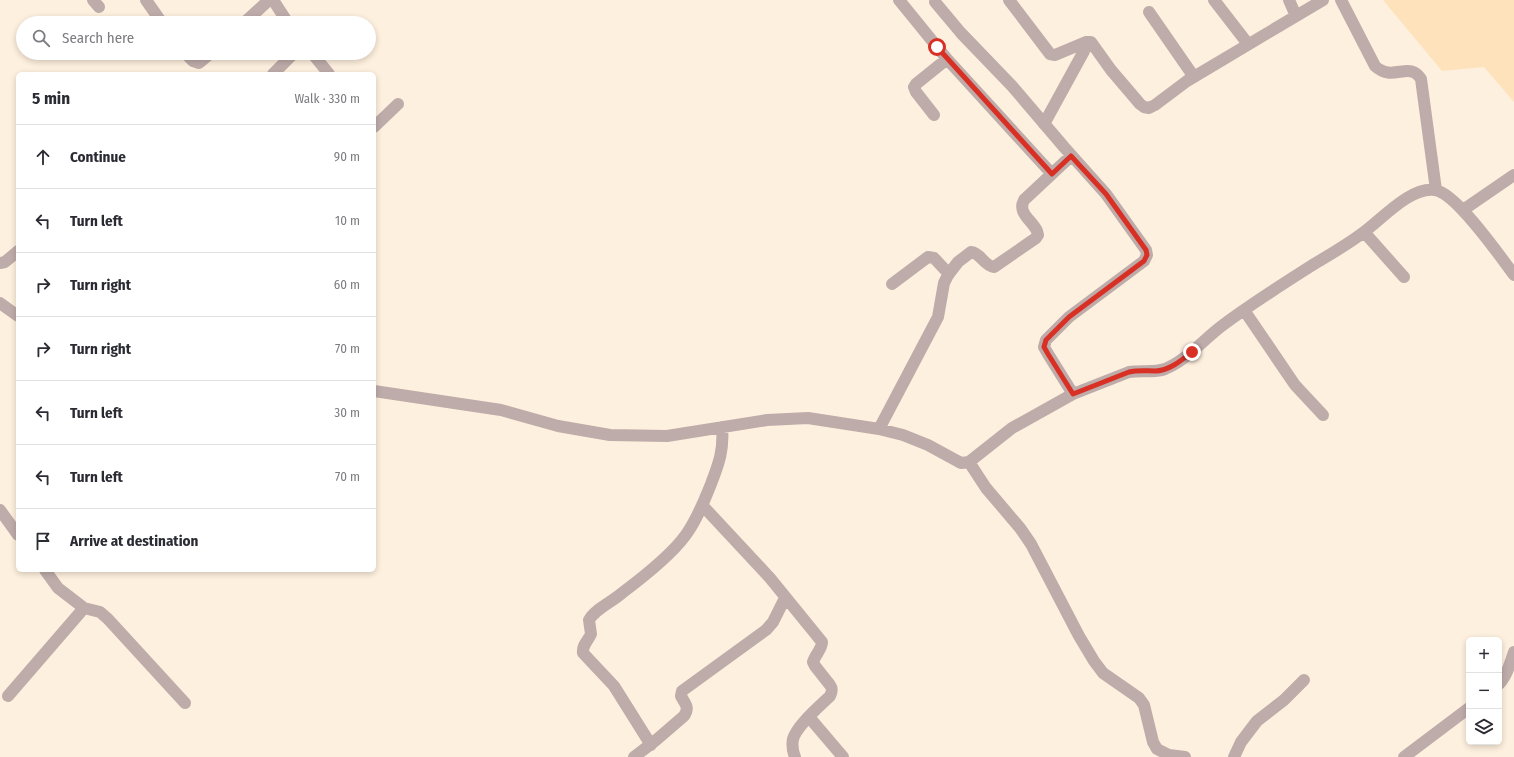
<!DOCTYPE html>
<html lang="en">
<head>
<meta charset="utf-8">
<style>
  :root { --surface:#fff; --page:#f2f2f3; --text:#2b2b33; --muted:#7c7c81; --line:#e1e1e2 }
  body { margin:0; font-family:"Fira Sans Condensed",sans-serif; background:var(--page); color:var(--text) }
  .controls { position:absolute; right:12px; bottom:12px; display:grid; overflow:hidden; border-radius:6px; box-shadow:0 2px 6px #0003 }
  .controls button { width:36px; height:36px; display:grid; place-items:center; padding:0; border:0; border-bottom:1px solid var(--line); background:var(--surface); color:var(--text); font:20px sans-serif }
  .stop { position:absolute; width:12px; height:12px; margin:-9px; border:3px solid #d93025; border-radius:50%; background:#fff }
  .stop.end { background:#d93025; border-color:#fff; box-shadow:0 1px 4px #0008 }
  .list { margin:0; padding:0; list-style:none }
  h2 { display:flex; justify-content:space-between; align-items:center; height:52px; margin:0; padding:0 16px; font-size:17px }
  h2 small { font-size:13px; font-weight:400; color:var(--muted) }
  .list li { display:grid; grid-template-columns:26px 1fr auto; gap:12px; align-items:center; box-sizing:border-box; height:64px; padding:0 16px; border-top:1px solid var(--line) }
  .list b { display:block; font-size:15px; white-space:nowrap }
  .list em { font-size:13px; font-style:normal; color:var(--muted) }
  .icon { flex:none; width:22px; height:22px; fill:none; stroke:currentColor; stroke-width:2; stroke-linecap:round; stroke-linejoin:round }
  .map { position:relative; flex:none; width:1514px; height:757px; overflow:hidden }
  .search { position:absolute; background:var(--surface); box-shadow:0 2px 6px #0003; left:16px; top:16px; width:360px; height:44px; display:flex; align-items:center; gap:10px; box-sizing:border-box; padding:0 14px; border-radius:22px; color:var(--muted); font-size:15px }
  .panel { position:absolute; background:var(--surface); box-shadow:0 2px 6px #0003; left:16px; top:72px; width:360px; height:500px; border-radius:6px }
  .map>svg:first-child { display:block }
</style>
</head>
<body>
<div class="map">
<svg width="1514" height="757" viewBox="0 0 1514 757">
  <rect width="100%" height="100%" fill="#fef0de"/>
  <path fill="#fde2bc" d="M1383 0H1514V102L1484 67 1442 71Z"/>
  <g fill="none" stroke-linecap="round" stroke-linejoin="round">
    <path stroke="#beacaa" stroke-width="12" d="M93 0 99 7
      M146 0 162 23
      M273 0 288 23
      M899 0 947 59 1052 174
      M1009 0 1050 54 1055 55 1086 42H1091L1111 70 1140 104 1144 107 1149 108 1155 105 1187 81 1323 0
      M1214 0 1248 44
      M1289 0 1296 16
      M1341 0 1375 66C1393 83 1409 60 1421 79L1436 190
      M935 2 961 33 1012 86 1064 147 1106 194 1146 250 1147 255 1144 261 1069 317 1046 340 1044 347 1048 354 1073 394 1129 372C1141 370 1154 373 1165 369 1187 360 1204 339 1223 325 1251 304 1281 285 1311 266 1329 255 1347 245 1364 232 1382 219 1411 186 1435 190 1456 193 1500 256 1514 275
      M1149 12 1194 77
      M244 23 269 0
      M185 53 193 61 199 63 211 53
      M312 53 329 74
      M273 74 294 53
      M934 115 916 92 914 87 916 84 947 59
      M1044 124 1084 51 1086 42
      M374 127 398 104
      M1463 210 1514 175
      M1364 232 1404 277
      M0 263 5 262 18 251
      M892 284 928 257 934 258 949 274
      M0 303 18 316
      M1244 310 1295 385 1323 415
      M374 391 501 410 558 426 610 435 667 436 767 420 808 418 879 429 903 435 928 445 961 463 969 462 1012 428 1073 394
      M879 429 938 317 944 283 948 275 958 262 971 252C981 253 984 266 994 267L1036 238 1038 235 1037 231C1032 220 1017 213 1024 200L1071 156
      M969 462 986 488 1020 528 1031 544 1079 636 1094 661 1103 673 1139 698 1144 705 1153 742 1157 749 1169 755 1185 757
      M702 505 770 578 822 642C822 649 815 655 813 662L815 666 830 685C833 689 832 692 830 696 820 706 797 725 793 739 792 744 793 752 795 757
      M0 510 18 535
      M45 570 58 588 84 608 100 612 108 619 185 703
      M1499 684C1507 676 1510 663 1514 652
      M8 696 84 608
      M809 717 843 757
      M651 745 614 686 583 653C582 645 588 641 591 634L589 620C595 609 612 602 622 593 642 578 671 555 685 536 697 520 704 501 711 484 719 463 724 450 722 427
      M634 757 655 741 684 716C690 707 685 704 681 696L682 691 766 630 773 622 785 598
      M1234 757 1241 742 1257 721 1284 700 1304 680
      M1404 757 1469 708"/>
  </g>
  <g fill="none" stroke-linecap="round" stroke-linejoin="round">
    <path stroke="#d93025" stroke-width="5" d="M937 47 1052 174 1071 156 1106 194 1146 250 1147 255 1144 261 1069 317 1046 340 1044 347 1048 354 1073 394 1129 372C1138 370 1146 371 1155 371 1169 371 1182 360 1192 352"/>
  </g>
</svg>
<div class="controls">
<button>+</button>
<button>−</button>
<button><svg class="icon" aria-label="layers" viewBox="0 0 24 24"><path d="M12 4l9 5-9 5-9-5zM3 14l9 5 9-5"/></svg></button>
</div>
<div class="stop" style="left:937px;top:47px"></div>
<div class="stop end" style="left:1192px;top:352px"></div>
<div class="search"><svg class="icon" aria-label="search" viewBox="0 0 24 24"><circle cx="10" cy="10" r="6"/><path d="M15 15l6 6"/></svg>Search here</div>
<section class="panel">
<h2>5 min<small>Walk · 330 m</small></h2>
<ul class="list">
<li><svg class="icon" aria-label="ahead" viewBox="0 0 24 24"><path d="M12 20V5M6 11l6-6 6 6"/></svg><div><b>Continue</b></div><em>90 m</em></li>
<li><svg class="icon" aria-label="left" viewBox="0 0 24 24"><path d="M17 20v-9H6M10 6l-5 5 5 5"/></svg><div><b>Turn left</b></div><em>10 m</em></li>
<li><svg class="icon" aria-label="right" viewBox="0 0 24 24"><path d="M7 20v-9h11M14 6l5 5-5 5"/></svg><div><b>Turn right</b></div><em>60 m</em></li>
<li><svg class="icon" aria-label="right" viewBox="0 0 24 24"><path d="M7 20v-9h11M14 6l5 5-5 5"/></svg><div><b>Turn right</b></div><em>70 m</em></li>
<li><svg class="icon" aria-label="left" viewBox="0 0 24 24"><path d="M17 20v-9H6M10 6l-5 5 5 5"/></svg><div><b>Turn left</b></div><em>30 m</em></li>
<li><svg class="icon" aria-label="left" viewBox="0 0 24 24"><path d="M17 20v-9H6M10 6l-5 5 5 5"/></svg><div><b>Turn left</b></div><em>70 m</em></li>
<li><svg class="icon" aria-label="arrive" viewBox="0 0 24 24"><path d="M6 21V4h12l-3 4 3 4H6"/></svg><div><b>Arrive at destination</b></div></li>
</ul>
</section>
</div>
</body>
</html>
